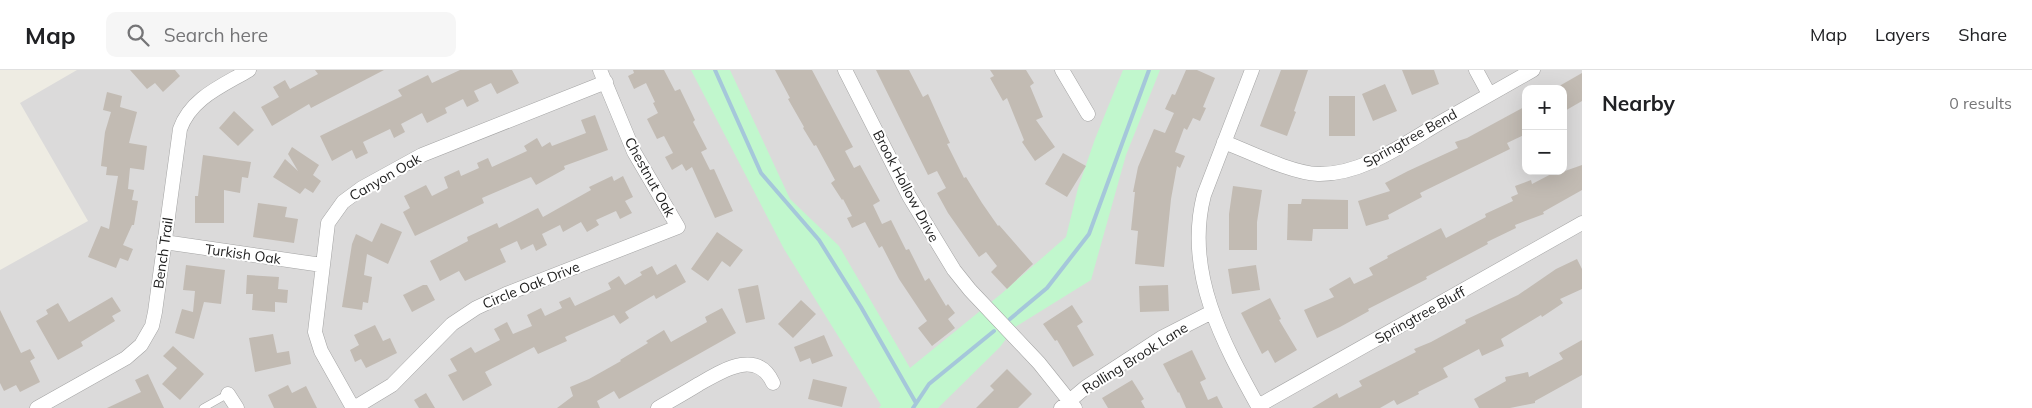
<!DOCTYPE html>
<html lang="en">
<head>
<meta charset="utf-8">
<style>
  :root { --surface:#fff; --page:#f6f6f6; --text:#202124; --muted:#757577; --line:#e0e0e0 }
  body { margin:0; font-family:Mulish,sans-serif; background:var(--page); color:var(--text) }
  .controls { position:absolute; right:15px; top:15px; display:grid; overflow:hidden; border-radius:10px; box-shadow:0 5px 20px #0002 }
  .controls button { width:45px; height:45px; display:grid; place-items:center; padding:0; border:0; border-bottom:1px solid var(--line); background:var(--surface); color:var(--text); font:25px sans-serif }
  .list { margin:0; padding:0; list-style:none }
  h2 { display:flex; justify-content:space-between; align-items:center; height:65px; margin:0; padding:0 20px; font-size:21px }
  h2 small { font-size:16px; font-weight:400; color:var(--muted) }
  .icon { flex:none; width:28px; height:28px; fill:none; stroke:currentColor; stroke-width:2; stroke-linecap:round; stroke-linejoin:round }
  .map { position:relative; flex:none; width:1582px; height:338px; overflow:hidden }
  header { display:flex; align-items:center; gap:30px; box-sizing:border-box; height:70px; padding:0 25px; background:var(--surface); border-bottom:1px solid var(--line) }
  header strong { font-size:24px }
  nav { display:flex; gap:28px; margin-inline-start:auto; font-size:18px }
  .search { width:350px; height:45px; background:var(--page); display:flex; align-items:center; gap:12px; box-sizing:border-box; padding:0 18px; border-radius:10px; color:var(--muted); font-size:19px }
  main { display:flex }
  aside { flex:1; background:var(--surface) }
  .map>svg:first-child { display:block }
</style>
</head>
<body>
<header>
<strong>Map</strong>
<div class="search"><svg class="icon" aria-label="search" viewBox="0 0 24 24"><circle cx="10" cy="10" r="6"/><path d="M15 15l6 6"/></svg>Search here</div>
<nav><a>Map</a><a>Layers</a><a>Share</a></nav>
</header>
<main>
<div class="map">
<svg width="1582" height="338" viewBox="0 0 1582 338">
  <rect width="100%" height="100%" fill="#eeece3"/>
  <path fill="#dbdada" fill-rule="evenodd" d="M77 0H1582V338H0V200L88 151 20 33ZM1526 19H1563V101H1526Z"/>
  <path fill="#c1f7cd" d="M691 0H730L790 129 839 176 910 298 1001 224 1066 167 1078 118 1095 69 1123 0H1160L1126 85 1091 210 1015 257 1000 277 938 338H879L881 335 784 179Z"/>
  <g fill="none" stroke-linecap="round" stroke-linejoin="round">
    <path stroke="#a5c7da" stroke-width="4" d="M715 0 761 103 819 170 861 237 916 333
      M1010 249 1047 218 1089 164 1149 0
      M913 338 929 314 994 261"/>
  </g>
  <path fill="#c2bbb3" d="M130 0H175L180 6 163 22 155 13 147 19Z
    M315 0H384L311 38 309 34 272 56 261 37 279 27 273 17 285 10 290 19 318 4Z
    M460 0H512L519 13 497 24 491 13 474 21 479 31 467 37 463 29 445 38 447 43 427 53 422 43 401 54 405 62 394 68 390 59 363 72 368 83 356 89 352 80 332 91 320 66 402 26 398 20 428 5 432 13Z
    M633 0H664L675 21 680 19 695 50 693 52 707 79 701 82 710 100 714 99 733 141 715 148 692 97 686 101 682 94 672 100 665 87 673 83 664 66 657 69 647 49 658 43 653 33 655 32 646 13 634 19 628 6 634 3Z
    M775 0H812L853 77 845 81 854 98 860 95 880 131 873 135 882 154 891 150 906 180 909 179 925 211 929 208 946 236 948 234 955 243 948 249 955 258 932 276 918 258 927 251 899 209 882 176 879 178 865 152 852 158 847 148 852 146 843 129 842 130 831 113 835 110 816 75 814 76 803 58 804 57 788 29 790 28Z
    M876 0H909L923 27 928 24 950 73 947 74 964 108 966 107 982 133 998 156 999 155 1033 194 1007 219 991 202 997 196 986 182 979 187 948 143 937 123 946 118 937 101 928 105Z
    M990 0H1026L1034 13 1030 16 1043 47 1036 50 1055 77 1035 91 1022 72 1024 70 1007 28 1003 31 990 8 994 6Z
    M1186 0H1197L1215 8 1203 37 1206 38 1200 51 1193 48 1187 60 1184 58 1175 82 1185 86 1180 98 1177 96 1171 129 1164 197 1135 194 1138 161 1131 160 1135 122H1133L1138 97 1154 59 1165 63 1174 43 1165 39 1172 24 1175 25Z
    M1281 0H1308L1294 41 1296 42 1287 66 1260 56Z
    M1402 0H1434L1439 14 1412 25Z
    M1582 3V31L1563 42V19H1554Z
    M1385 14 1397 41 1373 51 1362 24Z
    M107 22 122 26 120 37 137 42 129 73 147 76 144 100 130 98 128 119 134 120 132 130 138 131 134 155H132L123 175 133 179 128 191 120 188 116 198 88 187 101 156 109 159 118 106 106 105 107 97 101 96 105 62 111 42 103 40Z
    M1329 26H1355V66H1329Z
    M1526 36V64L1507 73 1510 79 1420 123 1422 127 1388 145 1389 149 1366 156 1358 131 1390 121 1385 113 1408 101 1458 78 1455 72 1467 68Z
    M234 41 254 60 238 76 219 58Z
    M595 45 608 80 564 96 565 99 536 115 531 107 482 128 484 133 415 166 403 142 410 138 404 126 426 115 432 126 448 118 444 107 459 100 461 106 479 98 477 93 488 88 492 97 527 81 524 76 537 68 542 77 550 72 552 76 586 63 581 50Z
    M292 77 319 95 313 105 321 111 313 123 305 118 300 124 273 107 285 89 298 101 288 84Z
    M1063 83 1086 96 1067 127 1045 114Z
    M203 85 251 92 248 108 242 107 240 123 224 120V153H195V126H198Z
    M1582 95V120L1543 142 1544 144 1515 155 1516 158 1487 172 1488 174 1426 207 1427 209 1368 239 1369 241 1340 257 1317 268 1304 240 1334 227 1329 219 1350 207 1354 214 1373 205 1369 198 1388 188 1387 186 1441 158 1446 168 1486 147 1485 144 1513 131 1511 127 1518 124 1515 116 1531 110 1532 114 1557 101H1565Z
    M612 106 614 111 623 106 633 127 625 131 632 143 620 149 616 141 596 150 599 155 587 162 581 152 563 162 560 155 542 164 547 175 536 181 533 174 521 180 517 171 500 179 506 192 465 211 459 201 440 211 430 191 468 171 467 167 497 153 499 158 538 138 543 147 591 120 589 117Z
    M1233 116 1262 120 1257 152V180H1229V144Z
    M1302 129 1348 130V159H1313L1312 171 1287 170 1288 134H1301Z
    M258 133 287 137 285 147 298 149 294 173 253 167Z
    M381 153 402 162 388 194 367 184 364 205 372 207 368 233 363 232 362 240 342 237 352 174 356 164 372 172Z
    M717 162 743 180 730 197 722 191 708 211 691 199Z
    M1577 189 1582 199V219L1560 229 1563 233 1542 247 1541 245 1501 269 1504 276 1482 286 1479 279 1443 298 1448 307 1418 322 1419 324 1397 335 1394 330 1380 338H1312L1337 323 1339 328 1362 316 1359 311 1416 282 1414 279 1431 272 1466 253 1465 250 1518 225 1556 199Z
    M676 194 686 212 656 229 654 225 625 242 629 248 620 254 614 245 565 267 567 271 538 284 534 277 485 302 492 315 463 331 448 305 457 301 450 289 471 277 475 283 500 270 494 259 507 252 513 264 532 256 527 245 541 238 545 246 562 238 559 232 570 227 575 236 611 219 608 213 619 206 625 215 642 205 640 202 652 196 657 205Z
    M186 195 225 200 221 234 204 232 194 269 175 263 182 239 193 242 195 221 183 220Z
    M1256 195 1260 220 1232 224 1228 199Z
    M247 205 279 207 278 219 288 220 287 233 275 232V242L252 240 253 224H246Z
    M423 215H427L435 230 412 242 403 225Z
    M758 215 765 249 746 253 738 219Z
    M1168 215 1169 241 1140 242 1139 216Z
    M112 227 121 241 112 246 115 251 81 272 83 276 58 290 36 251 48 244 46 240 58 233 69 252Z
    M1270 228 1281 249 1279 250 1297 280 1275 293 1268 280 1262 284 1241 243Z
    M801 230 816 244 793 268 778 254Z
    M1072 235 1083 252 1077 256 1094 285 1073 297 1057 270 1055 271 1043 254Z
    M722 238 736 263 619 329 614 321 597 331 600 338H557L573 326 570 317 589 309 621 291 620 290 648 273 646 271 664 260 671 272 707 252 705 247Z
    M0 240 21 283 30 279 35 288 30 291 40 312 20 322 16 315 4 321 0 313Z
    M375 255 383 271 390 268 397 283 366 298 361 289 355 292 350 280 359 275 354 265Z
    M273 264 277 283 289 281 291 294 255 302 249 268Z
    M824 265 833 286 812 294 810 288 800 292 794 277Z
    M1582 270V305L1535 331V333L1510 338H1479L1474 329 1506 311 1505 307 1528 302 1529 307 1563 289 1559 283Z
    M173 276 204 304 180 330 162 314 177 298 163 286Z
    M1192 280 1206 309 1200 312 1208 330 1217 326 1223 338H1186L1179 322 1178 323 1163 294Z
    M1007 299 1032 324 1018 338H976L994 320 990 316Z
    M148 304 164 338H107L141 322 135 310Z
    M813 309 847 317 842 337 808 329Z
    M1132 310 1144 329 1141 331 1145 338H1108L1102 328Z
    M288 315 292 323 306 316 317 338H274L268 325Z
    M426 323 435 338H419L414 330Z"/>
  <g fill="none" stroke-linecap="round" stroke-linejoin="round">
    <defs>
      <path id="service" d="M203 338 228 324"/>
      <path id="minor" d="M845 0 909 126 954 200 970 220 1039 293 1075 338
        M1062 0 1088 44
        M1252 0 1204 125C1184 202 1223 273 1259 338
        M1476 0 1489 24
        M1224 72C1250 82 1291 103 1318 104 1363 105 1405 73 1443 51 1473 34 1503 17 1533 0
        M164 172 322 195
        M228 324 237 338
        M1258 336 1582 153
        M37 338 126 288 141 275 152 256 155 242 180 59C191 28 222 16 249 0
        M353 338 321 281 315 262 328 153 343 132 362 118 422 85 606 12
        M354 338 392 315 452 254 476 238 506 224 678 157 634 82 600 0
        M658 338C672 330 686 322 699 314 722 301 757 278 773 313
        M1061 338 1086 317 1161 268 1212 242"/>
    </defs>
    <use href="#service" stroke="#a4a4a4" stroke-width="8"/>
    <use href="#minor" stroke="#a4a4a4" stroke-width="15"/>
    <use href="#service" stroke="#fff" stroke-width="7"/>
    <use href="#minor" stroke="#fff" stroke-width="14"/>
  </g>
  <g text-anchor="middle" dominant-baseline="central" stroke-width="4" stroke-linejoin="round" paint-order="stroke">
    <g font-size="14" fill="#1d1d1d" stroke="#fff">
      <text transform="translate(1410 68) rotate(-29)">Springtree Bend</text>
      <text transform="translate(385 107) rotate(-30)">Canyon Oak</text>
      <text transform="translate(650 107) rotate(61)">Chestnut Oak</text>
      <text transform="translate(906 116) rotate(62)">Brook Hollow Drive</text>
      <text transform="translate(163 183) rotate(-82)">Bench Trail</text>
      <text transform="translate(243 184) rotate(8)">Turkish Oak</text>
      <text transform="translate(531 215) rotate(-22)">Circle Oak Drive</text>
      <text transform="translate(1420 245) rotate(-29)">Springtree Bluff</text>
      <text transform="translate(1135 288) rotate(-32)">Rolling Brook Lane</text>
    </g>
  </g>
</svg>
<div class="controls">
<button>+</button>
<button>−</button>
</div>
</div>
<aside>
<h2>Nearby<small>0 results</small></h2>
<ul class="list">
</ul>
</aside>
</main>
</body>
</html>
